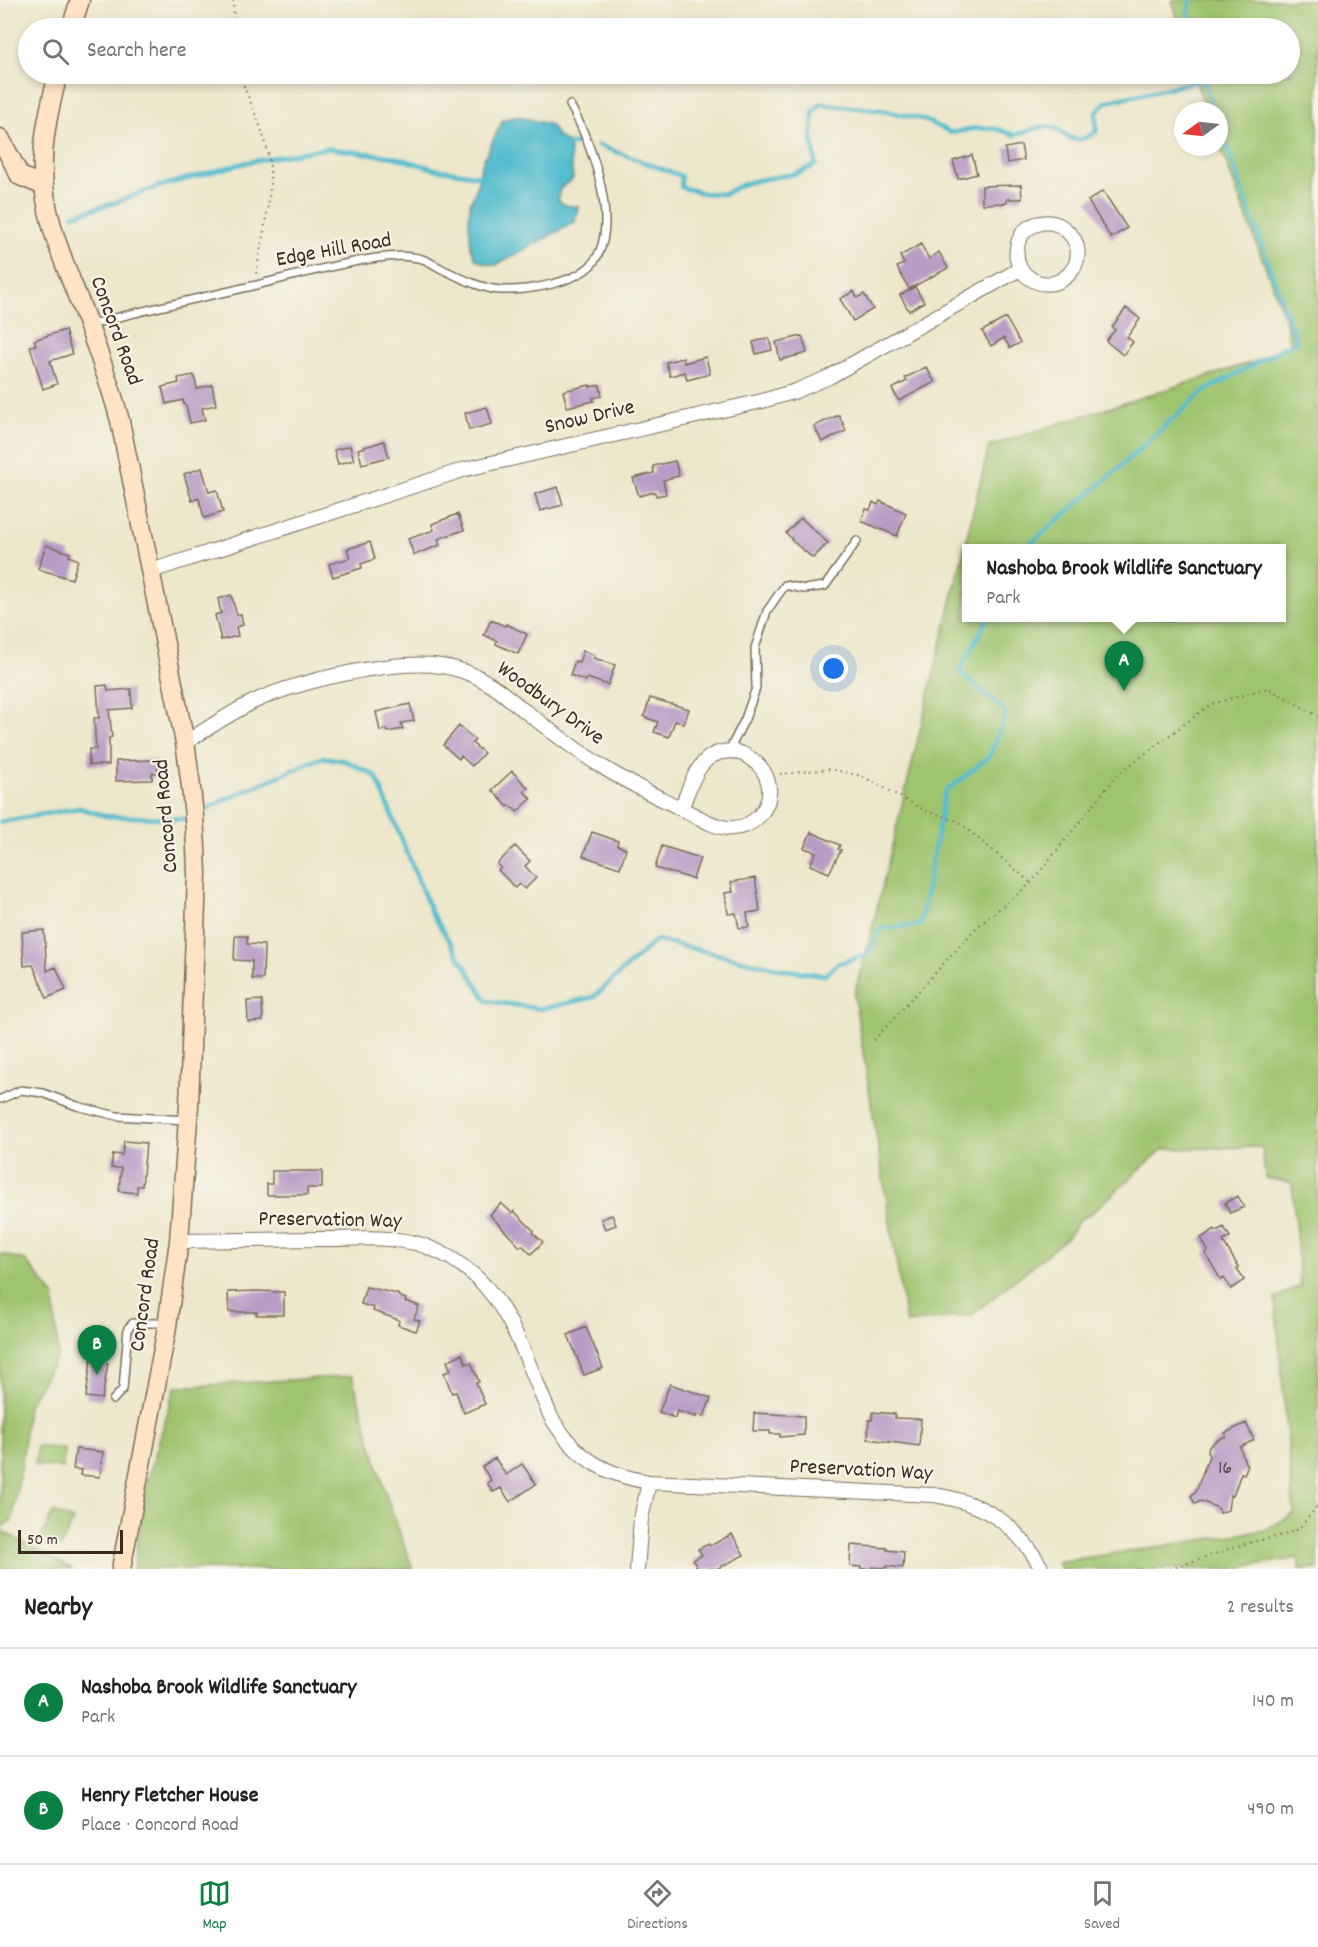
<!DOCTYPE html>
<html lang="en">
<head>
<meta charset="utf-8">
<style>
  :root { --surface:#fff; --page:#f6f6f6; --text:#202124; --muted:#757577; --line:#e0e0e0; --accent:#0b8043 }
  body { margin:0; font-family:Dekko,sans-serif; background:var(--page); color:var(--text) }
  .compass { position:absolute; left:1174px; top:102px; width:54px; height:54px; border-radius:50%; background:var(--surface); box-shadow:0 3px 9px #0003; rotate:255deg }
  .scale { position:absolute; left:18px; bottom:15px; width:105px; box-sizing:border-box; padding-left:6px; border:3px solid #3b2a1e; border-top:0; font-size:16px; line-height:21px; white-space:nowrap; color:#3b2a1e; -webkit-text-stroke:4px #f7f3e8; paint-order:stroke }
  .you { position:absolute; left:834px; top:669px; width:21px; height:21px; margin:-15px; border:4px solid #fff; border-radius:50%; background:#1a73e8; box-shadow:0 0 0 9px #1a73e833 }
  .badge { display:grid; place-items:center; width:39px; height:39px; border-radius:50%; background:var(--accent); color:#fff; font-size:20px; font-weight:700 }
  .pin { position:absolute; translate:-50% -50px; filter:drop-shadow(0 2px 3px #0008) }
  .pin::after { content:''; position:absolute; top:32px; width:21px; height:18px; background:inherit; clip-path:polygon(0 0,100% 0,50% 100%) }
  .popup { position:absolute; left:962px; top:544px; width:324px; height:78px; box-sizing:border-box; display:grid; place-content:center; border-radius:0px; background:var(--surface); filter:drop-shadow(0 2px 4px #0005); font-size:20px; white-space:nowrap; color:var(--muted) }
  .popup b { font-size:22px; color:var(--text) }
  .popup::after { content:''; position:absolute; left:50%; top:100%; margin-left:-12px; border:12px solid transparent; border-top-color:var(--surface) }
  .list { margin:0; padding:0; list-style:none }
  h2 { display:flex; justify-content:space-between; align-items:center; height:78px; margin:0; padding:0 24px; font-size:26px }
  h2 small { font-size:20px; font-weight:400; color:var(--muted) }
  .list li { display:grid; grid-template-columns:39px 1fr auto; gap:18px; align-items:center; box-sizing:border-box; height:108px; padding:0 24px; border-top:2px solid var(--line) }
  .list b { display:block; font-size:22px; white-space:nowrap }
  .list p { margin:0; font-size:20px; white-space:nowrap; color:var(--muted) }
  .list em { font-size:20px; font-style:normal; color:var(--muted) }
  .icon { flex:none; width:33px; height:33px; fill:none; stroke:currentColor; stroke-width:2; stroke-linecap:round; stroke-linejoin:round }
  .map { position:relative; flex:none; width:1318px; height:1569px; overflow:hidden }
  .search { position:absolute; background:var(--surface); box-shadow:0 3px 9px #0003; left:18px; right:18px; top:18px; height:66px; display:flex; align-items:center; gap:15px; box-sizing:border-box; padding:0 21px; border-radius:33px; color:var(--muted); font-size:22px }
  .sheet { height:294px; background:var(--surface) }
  nav { display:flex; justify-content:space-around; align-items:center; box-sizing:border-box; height:84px; border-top:2px solid var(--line); background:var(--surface); font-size:16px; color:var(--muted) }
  nav a { display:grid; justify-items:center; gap:3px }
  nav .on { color:var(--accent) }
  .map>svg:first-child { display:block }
</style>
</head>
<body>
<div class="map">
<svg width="1318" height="1569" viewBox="0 0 1318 1569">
  <rect width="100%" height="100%" fill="#f7f3e8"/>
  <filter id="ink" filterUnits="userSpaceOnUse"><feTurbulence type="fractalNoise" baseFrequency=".0167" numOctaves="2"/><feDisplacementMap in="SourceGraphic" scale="12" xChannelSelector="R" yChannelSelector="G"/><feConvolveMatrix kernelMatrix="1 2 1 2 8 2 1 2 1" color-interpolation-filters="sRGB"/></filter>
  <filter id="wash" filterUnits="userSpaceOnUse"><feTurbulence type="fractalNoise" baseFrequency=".008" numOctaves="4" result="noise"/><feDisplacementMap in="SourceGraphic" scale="24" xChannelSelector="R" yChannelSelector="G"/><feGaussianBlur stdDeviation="1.35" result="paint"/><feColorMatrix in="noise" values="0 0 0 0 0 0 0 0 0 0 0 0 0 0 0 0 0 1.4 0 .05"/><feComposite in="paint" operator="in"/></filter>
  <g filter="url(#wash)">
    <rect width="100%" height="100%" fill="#ede7cb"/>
    <path fill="#9fc46e" stroke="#6d7746" stroke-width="1.5" fill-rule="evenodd" d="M1172 0H1318V1569H1300L1298 1558 1232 1569H1060L1057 1562 1265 1530 1294 1514 1275 1298 1300 1286 1292 1183 1265 1178 1262 1147 1163 1149 1093 1212 1078 1221 1068 1237 972 1315 906 1323 854 995 870 937 989 446 1256 361 1290 343 1286 322 1219 144V111H1207L1193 74H1290V28H1180ZM1282 548V618H966V548Z
      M0 1254 25 1260 54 1295 58 1355 27 1407 23 1455 12 1520 0 1528Z
      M352 1376 387 1498 413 1569H134L145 1489 175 1387Z
      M37 1446 64 1449 63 1468 35 1465Z
      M53 1512 73 1520 61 1547 41 1538Z
      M0 1530 72 1569H0Z"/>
    <path fill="#52bcce" stroke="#467376" stroke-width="1.5" d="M517 116 551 125 557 136 569 144 573 179 560 189 558 200 565 205 578 207 575 222 496 265 484 263 476 259 471 247 469 221 470 204 475 193 482 163 503 120Z"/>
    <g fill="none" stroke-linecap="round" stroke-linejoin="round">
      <path stroke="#52bcce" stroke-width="4.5" d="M1190 28 1188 11 1191 0
        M1201 74 1214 111
        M569 144H578
        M598 145 681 176V187L703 193 725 194C745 179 769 179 793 174 801 172 808 168 816 165L812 136 813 112 821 104 880 110 922 119 952 133 976 128 997 129 1015 135 1041 127H1054C1071 140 1077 145 1096 132V113L1106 102 1203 80
        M73 215 114 203 157 187 248 162 327 148 394 157 435 169 479 176
        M1025 548 1109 477 1198 396 1207 390 1296 341 1219 125
        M204 811 226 799 323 757 346 761 376 776 431 912 487 1001 541 1009 594 997 656 940 785 970 825 975 837 964 868 954 880 929 920 925 945 792 989 757 1006 715 1003 709 959 672 988 618
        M0 822 79 808 106 816 186 819"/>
    </g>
    <g id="blocks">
      <path fill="#b79cc5" d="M1021 145 1024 160 1007 163 1005 148Z
        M972 155 977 174 958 179 953 161Z
        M1021 185 1022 199H1007V203L982 204V186Z
        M1103 191 1127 228 1111 238 1088 201Z
        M921 244 929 259 939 252 948 268 909 289 897 267 904 264 900 256Z
        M915 287 924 302 909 311 900 295Z
        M854 291 857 298 864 294 873 309 853 321 840 299Z
        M1126 308 1140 319 1127 337 1133 342 1123 355 1106 341 1115 330 1112 327Z
        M1006 318 1020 343 1010 348 1004 338 991 346 982 331Z
        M65 330 72 354 50 361 57 384 43 389 30 346 36 345 34 340Z
        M802 336 807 353 780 360 776 342Z
        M769 338 772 350 756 354 753 342Z
        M706 357 710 374 687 380 685 372 670 376 666 362 683 358 684 363Z
        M926 367 935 382 899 401 892 389 907 381 905 378Z
        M194 375 197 389 212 385 216 405 202 408 205 420 190 423 186 405H184L183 400 166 404 162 387 179 383 178 378Z
        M590 385V387L600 385 602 396 593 398 594 401 567 407 563 391Z
        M487 407 492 424 469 430 465 413Z
        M839 415 846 431 822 442 814 426Z
        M384 441 389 457 362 464 358 449Z
        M350 446 354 460 338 464 334 450Z
        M675 461 679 476 663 480 666 494 656 496 655 492 639 496 633 478 654 473 653 466Z
        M202 468 209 492 217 490 223 512 204 518 199 498 192 501 184 474Z
        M558 487 563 505 540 511 535 494Z
        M880 501 906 513 897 536 861 521 866 509 870 510 873 502 878 505Z
        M458 514 464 530 438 539 440 545 414 555 408 539 434 530 432 524Z
        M801 518 828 543 813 558 791 540 792 539 786 533Z
        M370 542 375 559 361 564 362 568 333 577 329 564 350 558 347 549Z
        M46 545 70 553 69 556 78 560 72 579 38 569Z
        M231 595 237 615 241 614 243 625 236 627 238 636 221 640 215 615 221 613 218 599Z
        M491 620 505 626 506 624 527 634 518 654 496 644 497 641 484 635Z
        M583 651 595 655 594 658 615 665 608 685 587 678 586 681 570 675 575 661 579 662Z
        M107 685 108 691 131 689 132 708 109 710 112 737 109 738V765H89V749H96L94 718H99L97 686Z
        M650 698 689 709 684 724 675 721 669 737 654 732 658 722 644 717Z
        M410 704 414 721 401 723 403 729 388 732 387 729 380 731 376 712Z
        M459 726 475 740 472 743 484 753 472 766 461 756 459 759 443 745Z
        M157 760 158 773H152V780L116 781V761Z
        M512 771 528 788 524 791 531 799 517 812 510 805 508 807 492 790Z
        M592 832 618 841 617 845 626 849 620 868 583 856Z
        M811 832 840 845 838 849 841 850 829 873 810 865 816 852 804 848Z
        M515 846 530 861 525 866 536 878 525 889 519 884 515 888 498 870 501 868 497 864Z
        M662 846 700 858 693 879 655 868Z
        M755 878 760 911 747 913 749 927 739 928 736 913 728 914 725 893 733 892 731 882Z
        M44 930 47 971 56 967 66 990 47 998 33 965 24 966 22 932Z
        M235 936H247V944L264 945 263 979H252V961L234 960Z
        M262 1000 263 1021 248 1022 247 1001Z
        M124 1141 146 1143 142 1186H137V1193L119 1191 121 1168H111L113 1154 122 1155Z
        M272 1171H322V1188H307V1195H267V1184H272Z
        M1238 1196 1244 1207 1230 1213 1225 1203Z
        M501 1203 512 1213 514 1211 534 1231 533 1233 543 1242 531 1254 522 1245 520 1247 490 1215Z
        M612 1215 616 1225 605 1229 601 1219Z
        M1224 1227 1230 1237 1223 1241 1239 1268 1237 1269 1244 1280 1231 1289 1224 1278 1221 1280 1205 1253 1208 1251 1201 1238 1215 1229 1216 1231Z
        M366 1287 398 1294V1296L406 1299 405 1301 419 1306 414 1319 420 1321 416 1331 398 1325 399 1320 373 1311 374 1308 361 1304Z
        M257 1291 284 1292V1315H256L257 1312H229L228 1292Z
        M586 1327 603 1368 584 1375 568 1335Z
        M462 1354 466 1364 471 1362 479 1382 476 1383 485 1404 464 1413 456 1392 452 1393 444 1373 451 1370 447 1361Z
        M91 1360 108 1363 102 1399 86 1397Z
        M670 1384 711 1398 704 1417 697 1414 696 1417 677 1411 675 1418 659 1412Z
        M873 1412 895 1414V1418L921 1419 919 1446 868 1439 869 1420H872Z
        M754 1413 804 1416V1435L780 1437V1434H770V1431H753Z
        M1246 1423 1254 1440 1240 1447 1245 1463 1248 1465 1244 1474 1241 1473 1233 1496 1230 1495 1228 1510 1220 1513 1218 1508 1201 1501 1195 1504 1191 1496 1196 1491 1209 1456 1208 1451 1209 1447 1215 1441 1226 1436 1225 1433Z
        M76 1449 103 1452 100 1477 80 1475 81 1470 73 1469Z
        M495 1458 506 1475 522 1464 536 1484 510 1502 501 1488 493 1492 487 1483 491 1480 482 1467Z
        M732 1534 744 1555 717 1569H698L693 1560 702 1555 698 1549 709 1544 710 1546Z
        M851 1545 887 1548V1550L904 1552 903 1568 887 1566V1568L872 1567V1569H861V1567L850 1566Z"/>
    </g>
  </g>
  <g filter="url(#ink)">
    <use href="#blocks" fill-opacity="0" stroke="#796c5b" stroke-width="1.5"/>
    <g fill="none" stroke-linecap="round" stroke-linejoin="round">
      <defs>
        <path id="lane" d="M89 325C142 310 195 299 248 287 291 277 333 264 377 258 391 256 408 255 422 259 429 261 436 266 442 269 461 278 481 289 502 290 527 291 575 283 592 264 623 227 591 141 570 105
          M729 751 745 719 756 688 755 648 767 611 785 585 804 589 825 586 857 541
          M1 1099 21 1090 43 1093 77 1106 117 1116 188 1120
          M113 1400 123 1389 128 1328 133 1323H167"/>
        <path id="street" d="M151 571 466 469 762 401 796 391 829 377 1020 269C1052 308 1099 260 1067 231 1060 224 1051 221 1041 223 1018 227 1012 250 1020 269
          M185 743C208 728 230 713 255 701 299 681 393 659 441 666 457 668 474 674 488 683 500 690 510 699 521 708 546 727 571 747 598 764 625 782 656 796 686 811 699 817 713 827 728 828 740 829 752 824 760 815 793 774 729 726 700 767 691 779 687 795 681 809
          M179 1241C226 1240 273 1240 321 1239 355 1239 392 1235 425 1246 452 1256 477 1274 494 1297 518 1329 534 1379 551 1417 575 1457 602 1474 649 1482L934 1495C985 1503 1017 1524 1042 1569
          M637 1569 641 1519 649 1482"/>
        <path id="secondary" d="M71 28 80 0
          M58 74C51 102 44 130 43 159 41 212 63 260 82 308 96 346 110 382 120 421L185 743C192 787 196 830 197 874L189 1106 179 1241 166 1333 121 1569
          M0 138 20 176 44 186"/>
      </defs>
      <use href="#lane" stroke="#796c5b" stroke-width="10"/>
      <use href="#street" stroke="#796c5b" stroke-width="16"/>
      <use href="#secondary" stroke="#796c5b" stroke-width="21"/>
      <path stroke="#796c5b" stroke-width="2" stroke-dasharray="1.5 4.5" stroke-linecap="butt" d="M233 0 234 28
        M241 74 242 81C252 108 269 141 270 169 272 199 261 243 256 274
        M780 774 830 769 862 776 926 811 958 821 1031 883
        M874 1040 977 927 1031 883 1117 775 1211 704 1268 688 1318 716
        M1170 1569 1244 1544 1284 1535 1299 1529 1318 1505"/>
      <use href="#lane" stroke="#fff" stroke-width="7"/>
      <use href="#street" stroke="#fff" stroke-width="14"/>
      <use href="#secondary" stroke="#fee4c5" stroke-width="18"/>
    </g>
  </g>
  <g text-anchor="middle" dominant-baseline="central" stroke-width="4.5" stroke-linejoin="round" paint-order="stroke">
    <g font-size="20" fill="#5a4648">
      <text x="1225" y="1469">16</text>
    </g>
    <g font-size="22" fill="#3b2a1e" stroke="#f7f3e8">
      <text transform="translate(334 251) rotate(-10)">Edge Hill Road</text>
      <text transform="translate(115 331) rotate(70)">Concord Road</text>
      <text transform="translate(590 418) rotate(-13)">Snow Drive</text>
      <text transform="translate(550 704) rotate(36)">Woodbury Drive</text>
      <text transform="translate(167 816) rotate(-95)">Concord Road</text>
      <text transform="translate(330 1221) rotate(1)">Preservation Way</text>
      <text transform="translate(146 1295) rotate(-82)">Concord Road</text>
      <text transform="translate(861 1471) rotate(3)">Preservation Way</text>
    </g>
  </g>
</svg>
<svg class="compass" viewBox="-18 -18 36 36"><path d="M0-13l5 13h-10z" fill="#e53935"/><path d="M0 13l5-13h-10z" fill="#757577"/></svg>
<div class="scale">50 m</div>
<div class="you"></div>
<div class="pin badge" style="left:1124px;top:691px">A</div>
<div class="popup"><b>Nashoba Brook Wildlife Sanctuary</b>Park</div>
<div class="pin badge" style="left:97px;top:1375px">B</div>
<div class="search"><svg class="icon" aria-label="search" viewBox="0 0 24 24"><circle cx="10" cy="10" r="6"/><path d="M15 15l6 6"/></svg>Search here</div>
</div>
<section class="sheet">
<h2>Nearby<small>2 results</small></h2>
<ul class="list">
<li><span class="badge">A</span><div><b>Nashoba Brook Wildlife Sanctuary</b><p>Park</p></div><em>140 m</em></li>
<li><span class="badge">B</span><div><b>Henry Fletcher House</b><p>Place · Concord Road</p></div><em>490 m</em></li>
</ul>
</section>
<nav>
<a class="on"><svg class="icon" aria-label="map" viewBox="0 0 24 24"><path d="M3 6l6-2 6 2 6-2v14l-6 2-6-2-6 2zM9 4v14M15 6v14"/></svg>Map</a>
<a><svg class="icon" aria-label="directions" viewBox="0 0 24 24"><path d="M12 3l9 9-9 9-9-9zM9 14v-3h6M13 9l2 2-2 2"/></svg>Directions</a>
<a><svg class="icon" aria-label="saved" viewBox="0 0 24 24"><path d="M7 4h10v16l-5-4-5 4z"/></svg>Saved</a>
</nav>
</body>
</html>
